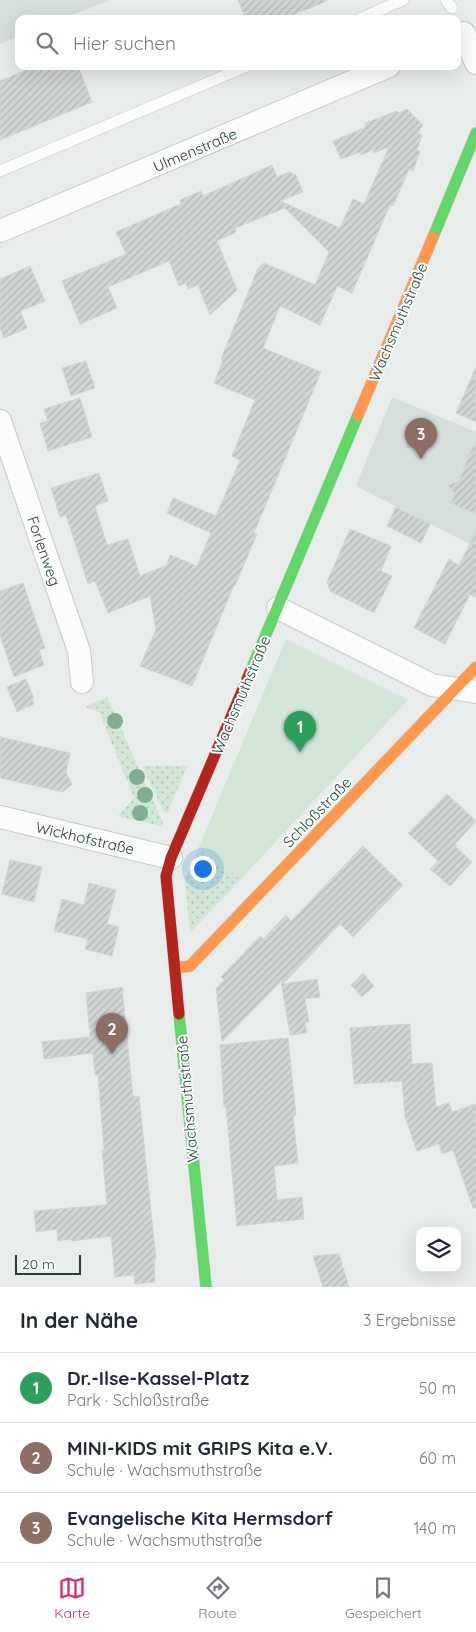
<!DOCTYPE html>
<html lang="de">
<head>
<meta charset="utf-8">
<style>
  :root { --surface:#fff; --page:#f6f6f7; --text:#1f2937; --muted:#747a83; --line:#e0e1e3; --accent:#db2777 }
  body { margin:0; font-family:Quicksand,sans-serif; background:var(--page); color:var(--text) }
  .controls { position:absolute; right:15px; bottom:15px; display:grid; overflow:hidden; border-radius:10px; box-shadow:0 5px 20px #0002 }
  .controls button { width:45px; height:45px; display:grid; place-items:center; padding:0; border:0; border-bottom:1px solid var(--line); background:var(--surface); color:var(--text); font:25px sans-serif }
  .scale { position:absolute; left:15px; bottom:12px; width:66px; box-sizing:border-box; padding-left:5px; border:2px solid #244239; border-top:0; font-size:14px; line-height:18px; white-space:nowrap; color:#244239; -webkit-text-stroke:4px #f7fbf9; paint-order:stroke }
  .you { position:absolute; left:202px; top:868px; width:18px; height:18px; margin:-12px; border:4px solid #fff; border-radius:50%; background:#1a73e8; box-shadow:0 0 0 8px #1a73e833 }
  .badge { display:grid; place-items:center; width:32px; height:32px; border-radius:50%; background:var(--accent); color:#fff; font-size:16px; font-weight:700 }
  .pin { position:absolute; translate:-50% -41px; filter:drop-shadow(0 1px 2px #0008) }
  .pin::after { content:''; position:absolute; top:26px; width:18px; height:15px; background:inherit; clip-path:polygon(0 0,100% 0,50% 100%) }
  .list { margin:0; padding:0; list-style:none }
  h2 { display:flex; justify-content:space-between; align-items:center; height:65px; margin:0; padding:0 20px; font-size:21px }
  h2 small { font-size:16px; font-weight:400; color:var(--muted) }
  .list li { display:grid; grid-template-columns:32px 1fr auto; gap:15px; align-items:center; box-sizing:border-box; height:70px; padding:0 20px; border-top:1px solid var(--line) }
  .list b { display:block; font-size:19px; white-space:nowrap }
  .list p { margin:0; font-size:16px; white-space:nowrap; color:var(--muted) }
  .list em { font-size:16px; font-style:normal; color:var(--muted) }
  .icon { flex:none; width:28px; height:28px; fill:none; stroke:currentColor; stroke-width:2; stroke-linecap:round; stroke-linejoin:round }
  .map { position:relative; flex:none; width:476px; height:1287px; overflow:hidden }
  .search { position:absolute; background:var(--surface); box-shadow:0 5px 20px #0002; left:15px; right:15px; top:15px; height:55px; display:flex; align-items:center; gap:12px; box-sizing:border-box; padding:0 18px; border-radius:10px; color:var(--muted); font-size:19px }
  .sheet { height:275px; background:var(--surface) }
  nav { display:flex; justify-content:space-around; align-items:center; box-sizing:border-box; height:70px; border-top:1px solid var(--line); background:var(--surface); font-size:14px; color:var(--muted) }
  nav a { display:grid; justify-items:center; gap:2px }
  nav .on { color:var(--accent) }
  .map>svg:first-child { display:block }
</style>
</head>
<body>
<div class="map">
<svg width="476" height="1287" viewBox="0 0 476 1287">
  <defs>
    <pattern id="grass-dots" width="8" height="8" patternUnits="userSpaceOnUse" patternTransform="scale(1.25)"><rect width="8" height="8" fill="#d1e6d7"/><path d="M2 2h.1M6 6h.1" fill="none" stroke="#b3c6b9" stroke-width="1.8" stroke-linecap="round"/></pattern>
    <pattern id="building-hatch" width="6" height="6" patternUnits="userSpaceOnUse" patternTransform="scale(1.25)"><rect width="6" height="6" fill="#d0d6d4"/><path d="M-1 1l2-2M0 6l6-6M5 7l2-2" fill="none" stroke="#b2b9b7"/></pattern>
  </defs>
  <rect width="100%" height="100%" fill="#e8edeb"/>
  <path fill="#d6dedb" d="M0 0H109L62 19H19V36L0 44Z
    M392 397 476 432V547L356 486Z"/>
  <path fill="url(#grass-dots)" d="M107 697 163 823 161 826 118 816 134 798 99 712 85 707Z
    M142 766H187L167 814H165Z
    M198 849 241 879 190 933 185 880Z"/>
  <path fill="#d1e6d7" d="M286 639 408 700 241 879 198 849Z"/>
  <path fill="url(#building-hatch)" stroke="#d1d6d4" d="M238 0H327V1L283 19H246Z
    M36 66H78L92 102 0 140V81Z
    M407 109 423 125 418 132 422 136 417 150 420 152 413 171 409 169 393 206 390 205 352 293 337 286 320 325 280 306 263 348 321 372 254 533 257 534 235 586 234 585 192 686 140 666 156 630 150 596 108 613 95 581 88 584 66 515 60 517 51 488 99 473 108 501 95 506 107 545 128 539 140 576 167 565 170 555 197 566 211 533 167 513 173 498 216 516 240 460 232 456 255 400 214 383 223 360 221 359 258 268 264 263 315 285 329 252 285 208 235 228 236 232 217 241 237 290 210 315 198 285 188 289 186 283 179 286 169 261 108 287 117 308 80 324 62 281 126 254 116 232 181 204 180 200 201 191 203 196 272 165 277 177 289 172 296 175 303 192 280 201 340 228 353 199 364 204 389 147 373 153 375 149 361 155 360 152 341 159 333 141 366 127 365 123 397 111 399 113Z
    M30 266 45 301 20 311 27 328 4 338 0 328V279Z
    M86 361 95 388 71 396 62 368Z
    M476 367V422L456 413Z
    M80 398 92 437 48 451 40 423 48 421 44 409Z
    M475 441 476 442V514L451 503 455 493 448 485 459 481Z
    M396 507 430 524 421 543 387 526Z
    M350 529 391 546 381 571 392 576 374 613 330 591 327 582Z
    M476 532V598L470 594 445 644 414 628 449 559 459 565Z
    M23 583 45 648 39 650 44 665 14 677 0 635V591Z
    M26 679 34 698 32 699 34 704 17 712 7 687Z
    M0 737 70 753 66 772 72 784 63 792 0 778Z
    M447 794 476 821 455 844 457 846 456 847 472 862 450 886 430 869 438 861 408 833Z
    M363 846 403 885 353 937 340 924 283 984 317 979 320 997 305 999 309 1022H305L307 1033 290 1035 281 981 222 1042 216 988 224 980 221 977 260 936 263 939 286 915 291 921Z
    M10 860 42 867 34 902 2 894Z
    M89 883 116 890 107 924 119 927 112 956 85 949 88 939 54 931 62 899 84 905Z
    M363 973 374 986 362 997 351 985Z
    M122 987 133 1097 139 1096 156 1259 154 1260 155 1282 135 1284 134 1275 115 1277 111 1236 72 1241V1239L58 1241 57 1229 36 1232 34 1211 107 1205 102 1150H104L98 1075H95L93 1053 44 1059 42 1042 90 1037 86 993Z
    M410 1024 412 1064 432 1063 436 1107 449 1103 452 1112 476 1104V1208H473L453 1150 442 1154 439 1144 417 1151 405 1117 402 1081 354 1084 350 1028Z
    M288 1038 296 1115 293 1116 298 1163 274 1166 277 1200 302 1197 304 1219 237 1226 226 1107H224L220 1045Z
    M339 1254 349 1287H323L313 1256Z"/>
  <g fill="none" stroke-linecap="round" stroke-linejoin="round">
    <defs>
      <path id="lane" d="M446 0 452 8
        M359 19 403 0
        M0 171 247 66"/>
      <path id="street" d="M464 33 476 63
        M0 231 389 66
        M0 421 79 651 82 682
        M278 608 432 685 476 692
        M0 817 171 858"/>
      <path id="fast" d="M433 237 476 133
        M251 670 358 415
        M179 1014 206 1287"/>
      <path id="slow" d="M358 415 433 237
        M175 968 190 966 476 667"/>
      <path id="jam" d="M179 1014 166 876 171 858 251 670"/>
    </defs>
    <use href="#lane" stroke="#c5cac8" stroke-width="12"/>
    <use href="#street" stroke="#c5cac8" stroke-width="24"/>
    <use href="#fast" stroke="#c3cbc8" stroke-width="12"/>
    <use href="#slow" stroke="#c3cbc8" stroke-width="12"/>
    <use href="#jam" stroke="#c3cbc8" stroke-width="12"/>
    <use href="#lane" stroke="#fcfcfc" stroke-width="11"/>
    <use href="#street" stroke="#fcfcfc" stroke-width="22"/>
    <use href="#fast" stroke="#63d668" stroke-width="11"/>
    <use href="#slow" stroke="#ff974d" stroke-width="11"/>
    <use href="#jam" stroke="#b3261e" stroke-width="11"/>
  </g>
  <g fill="#81ae91">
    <circle cx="115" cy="721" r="8"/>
    <circle cx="137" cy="777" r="8"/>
    <circle cx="145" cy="795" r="8"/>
    <circle cx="140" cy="813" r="8"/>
  </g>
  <g text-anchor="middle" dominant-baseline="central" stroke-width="4" stroke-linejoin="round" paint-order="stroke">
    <g font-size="15" fill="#244239" stroke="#f7fbf9">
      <text transform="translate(195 150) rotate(-23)">Ulmenstraße</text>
      <text transform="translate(398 322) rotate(-67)">Wachsmuthstraße</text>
      <text transform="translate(44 551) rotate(71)">Forlenweg</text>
      <text transform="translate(241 695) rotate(-67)">Wachsmuthstraße</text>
      <text transform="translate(317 812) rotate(-46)">Schloßstraße</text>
      <text transform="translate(85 838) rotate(13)">Wickhofstraße</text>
      <text transform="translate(187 1099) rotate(-95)">Wachsmuthstraße</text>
    </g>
  </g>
</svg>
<div class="controls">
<button><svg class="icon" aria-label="layers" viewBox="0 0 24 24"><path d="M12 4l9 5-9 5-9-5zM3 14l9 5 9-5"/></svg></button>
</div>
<div class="scale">20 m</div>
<div class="you"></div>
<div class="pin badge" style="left:300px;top:752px;background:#2e9e5b">1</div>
<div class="pin badge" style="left:112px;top:1054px;background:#8d6e63">2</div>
<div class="pin badge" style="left:421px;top:459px;background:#8d6e63">3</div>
<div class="search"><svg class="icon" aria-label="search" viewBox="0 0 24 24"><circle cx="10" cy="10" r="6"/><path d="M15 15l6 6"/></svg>Hier suchen</div>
</div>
<section class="sheet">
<h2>In der Nähe<small>3 Ergebnisse</small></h2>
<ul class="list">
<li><span class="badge" style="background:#2e9e5b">1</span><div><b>Dr.-Ilse-Kassel-Platz</b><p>Park · Schloßstraße</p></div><em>50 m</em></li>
<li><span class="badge" style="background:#8d6e63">2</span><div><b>MINI-KIDS mit GRIPS Kita e.V.</b><p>Schule · Wachsmuthstraße</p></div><em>60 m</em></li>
<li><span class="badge" style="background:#8d6e63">3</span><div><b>Evangelische Kita Hermsdorf</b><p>Schule · Wachsmuthstraße</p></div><em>140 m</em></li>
</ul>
</section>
<nav>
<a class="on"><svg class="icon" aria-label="map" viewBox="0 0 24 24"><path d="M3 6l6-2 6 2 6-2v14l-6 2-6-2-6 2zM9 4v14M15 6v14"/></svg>Karte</a>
<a><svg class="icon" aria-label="directions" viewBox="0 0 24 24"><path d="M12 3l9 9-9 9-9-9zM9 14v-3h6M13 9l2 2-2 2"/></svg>Route</a>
<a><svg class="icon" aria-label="saved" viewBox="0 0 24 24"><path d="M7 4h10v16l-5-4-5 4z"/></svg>Gespeichert</a>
</nav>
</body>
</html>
